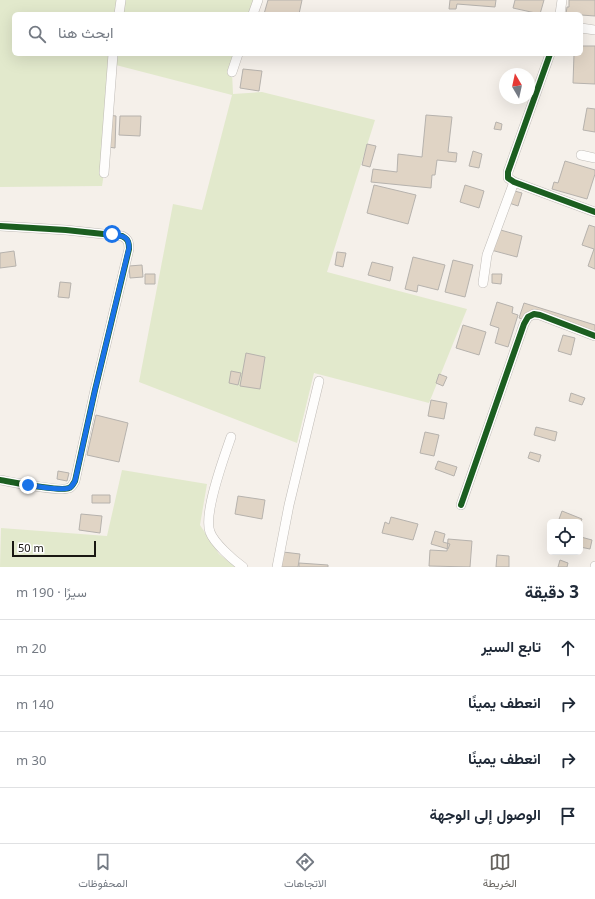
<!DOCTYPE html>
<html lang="ar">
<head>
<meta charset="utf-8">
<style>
  :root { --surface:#fff; --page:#f2f2f3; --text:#1f2937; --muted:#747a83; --line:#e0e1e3; --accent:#66635e }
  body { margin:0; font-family:"Noto Sans",Vazirmatn,sans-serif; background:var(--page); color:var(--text); direction:rtl }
  .controls { position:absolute; right:12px; bottom:12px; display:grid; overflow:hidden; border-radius:6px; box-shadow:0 4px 16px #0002 }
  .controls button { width:36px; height:36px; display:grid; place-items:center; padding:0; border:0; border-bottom:1px solid var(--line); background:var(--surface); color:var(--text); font:20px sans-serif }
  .compass { position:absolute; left:499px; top:68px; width:36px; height:36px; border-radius:50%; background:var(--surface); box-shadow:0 4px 16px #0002; rotate:351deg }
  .scale { position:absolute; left:12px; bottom:10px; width:84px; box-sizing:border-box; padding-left:4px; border:2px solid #191712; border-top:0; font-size:11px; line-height:14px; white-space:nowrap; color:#191712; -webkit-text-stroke:3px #fff; paint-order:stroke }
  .stop { position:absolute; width:12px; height:12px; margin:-9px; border:3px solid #1a73e8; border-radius:50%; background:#fff }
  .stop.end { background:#1a73e8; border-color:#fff; box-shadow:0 1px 4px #0008 }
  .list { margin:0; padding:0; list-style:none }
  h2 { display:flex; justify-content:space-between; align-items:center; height:52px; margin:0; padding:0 16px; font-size:17px }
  h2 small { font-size:13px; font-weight:400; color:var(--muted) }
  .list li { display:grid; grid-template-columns:26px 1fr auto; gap:12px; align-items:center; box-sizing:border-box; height:56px; padding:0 16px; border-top:1px solid var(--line) }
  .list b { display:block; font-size:15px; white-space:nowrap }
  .list em { font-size:13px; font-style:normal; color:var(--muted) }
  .icon { flex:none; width:22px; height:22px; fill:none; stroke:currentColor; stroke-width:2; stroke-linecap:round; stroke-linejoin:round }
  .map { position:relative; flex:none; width:595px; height:567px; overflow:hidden; direction:ltr }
  .search { position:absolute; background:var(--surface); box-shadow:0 4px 16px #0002; left:12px; right:12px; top:12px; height:44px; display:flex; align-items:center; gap:10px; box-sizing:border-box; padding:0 14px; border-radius:6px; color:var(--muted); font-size:15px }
  .sheet { height:276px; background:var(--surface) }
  nav { display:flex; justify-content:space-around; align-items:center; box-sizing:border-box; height:56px; border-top:1px solid var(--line); background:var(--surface); font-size:11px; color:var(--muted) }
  nav a { display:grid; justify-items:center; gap:2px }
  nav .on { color:var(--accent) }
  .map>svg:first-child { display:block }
</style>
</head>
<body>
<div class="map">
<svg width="595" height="567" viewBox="0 0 595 567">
  <rect width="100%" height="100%" fill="#f5f0ea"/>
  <path fill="#e2e9cc" d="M0 0H257L252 14H14V54H238L232 72 233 94 262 92 375 120 327 272 467 309 429 403 314 373 297 443 139 382 173 204 202 210 232 95 112 64 104 173 102 186 0 187Z
    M122 470 207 484 200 525 219 554 236 567H0L1 528 107 536Z"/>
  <path fill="#e0d4c5" stroke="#b6b2ad" d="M268 0H302L299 14H264Z
    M450 0H496L495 7 457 4 456 9H449Z
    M515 0H544L540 14 513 8Z
    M569 0H595V16L581 15V14H566L567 7H569Z
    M581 46H595V84L573 83 574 54H581Z
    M243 69 262 71 259 91 240 88Z
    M587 108 595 109V132L583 130Z
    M108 115 116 116 115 148 108 147Z
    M426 115 452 117 448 152 457 153 456 162 437 160 435 175H432L431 188 371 182 373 169 397 172 398 154 422 157Z
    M120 116H141L140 136 119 135Z
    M496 122 502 124 501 130 494 129Z
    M367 144 376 146 370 167 362 165Z
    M473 151 482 154 479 168 469 166Z
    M565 161 595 170V174L587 199 552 189 554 182 558 183Z
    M374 185 416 195 408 224 367 213Z
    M465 185 484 191 479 208 460 202Z
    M507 189 522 193 518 206 503 201Z
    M589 225 595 227V269L588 266 594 249 582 245Z
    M497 229 522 236 517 257 491 250Z
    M14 251 16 266 0 268V253Z
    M337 252 346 253 343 267 335 265Z
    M413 257 445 265 438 290 418 285 417 292 405 289Z
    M453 260 473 265 465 297 445 292Z
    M372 262 393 267 390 281 368 275Z
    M142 265 143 277 130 278 129 266Z
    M145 274H155V284H145Z
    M492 274H502L501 284 492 283Z
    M60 282 71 283 69 298 58 297Z
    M497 302 513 307 512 313 518 315 508 347 495 343 499 328 490 325Z
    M524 303 595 325V333L531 315 529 321 519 318Z
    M463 325 486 332 479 355 456 348Z
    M563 335 575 338 571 355 558 351Z
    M246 353 265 357 260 389 240 386Z
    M231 371 241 373 238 385 229 383Z
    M439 374 447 377 443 386 436 383Z
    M571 393 585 398 582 405 569 401Z
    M431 400 447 403 444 419 428 416Z
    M96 415 128 423 119 462 87 455Z
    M536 427 557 432 555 441 534 435Z
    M425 432 439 435 434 456 420 453Z
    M530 452 541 455 539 462 528 458Z
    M438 461 457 467 454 476 435 469Z
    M58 471 69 473 67 481 57 479Z
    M92 495H110V503H92Z
    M238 496 265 500 262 519 235 514Z
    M562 511 582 519 580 524V522H558Z
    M81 514 102 516 100 533 79 530Z
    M391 517 418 524 413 540 382 533 385 522 389 524Z
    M435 531 445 534 443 542 450 544 448 549 431 544Z
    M581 537 592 540 590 549 580 547Z
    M448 539 472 541 470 567 429 566 430 550 447 551Z
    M283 552 300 554 298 567H281Z
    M497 555 509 556V567H496Z
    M560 560 568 563 567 567H558Z
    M299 563 328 565V567H299Z"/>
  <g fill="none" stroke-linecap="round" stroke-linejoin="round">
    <defs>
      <path id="minor" d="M119 14 121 0
        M253 14 258 0
        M560 14 562 0
        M581 28 595 30
        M550 54 508 172V178L514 182 595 212
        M232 72 238 54
        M581 155 595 158
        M104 173 113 54
        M0 226 66 230 122 236C128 239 129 242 129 249L95 390 75 481C73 484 72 487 69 488 60 492 12 482 0 480
        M483 283 487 255 514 182
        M231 437C224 457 203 514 210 532 214 543 233 560 243 567
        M461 505 524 324 528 317 534 314 540 315 595 336
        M277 567 289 505 319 381
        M595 567V566"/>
    </defs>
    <use href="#minor" stroke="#c0bcb7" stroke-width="10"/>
    <use href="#minor" stroke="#fefdfc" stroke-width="9"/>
    <defs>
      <path id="cycleway" d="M550 54 508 172V178L514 182 595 212
        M0 226 66 230 122 236C128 239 129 242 129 249L95 390 75 481C73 484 72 487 69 488 60 492 12 482 0 480
        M461 505 524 324 528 317 534 314 540 315 595 336"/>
    </defs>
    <use href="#cycleway" stroke="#fff" stroke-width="8"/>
    <use href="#cycleway" stroke="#1b5e20" stroke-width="6"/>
  </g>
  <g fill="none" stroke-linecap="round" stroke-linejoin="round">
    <path stroke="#1a73e8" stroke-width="5" d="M28 485C37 486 61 491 69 488 72 487 73 484 75 481L95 390 129 248C129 236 123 236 112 234"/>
  </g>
</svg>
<div class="controls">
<button><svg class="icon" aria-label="locate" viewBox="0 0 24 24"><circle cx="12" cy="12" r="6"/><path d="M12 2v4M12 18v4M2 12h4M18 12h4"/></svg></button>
</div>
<svg class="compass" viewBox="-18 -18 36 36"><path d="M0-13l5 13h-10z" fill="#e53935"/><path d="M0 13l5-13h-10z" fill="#747a83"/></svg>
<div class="scale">50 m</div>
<div class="stop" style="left:112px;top:234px"></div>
<div class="stop end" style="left:28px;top:485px"></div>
<div class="search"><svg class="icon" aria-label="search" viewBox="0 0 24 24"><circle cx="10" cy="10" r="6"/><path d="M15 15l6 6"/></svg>ابحث هنا</div>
</div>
<section class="sheet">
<h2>3 دقيقة<small>سيرًا · 190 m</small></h2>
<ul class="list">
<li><svg class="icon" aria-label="ahead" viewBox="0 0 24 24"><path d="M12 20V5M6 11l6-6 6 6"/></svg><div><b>تابع السير</b></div><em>20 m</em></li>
<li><svg class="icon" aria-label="right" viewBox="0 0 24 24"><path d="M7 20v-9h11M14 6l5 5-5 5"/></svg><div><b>انعطف يمينًا</b></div><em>140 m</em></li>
<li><svg class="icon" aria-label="right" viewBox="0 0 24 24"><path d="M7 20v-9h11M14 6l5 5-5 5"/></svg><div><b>انعطف يمينًا</b></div><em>30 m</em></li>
<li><svg class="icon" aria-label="arrive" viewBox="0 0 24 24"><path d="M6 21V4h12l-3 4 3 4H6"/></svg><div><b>الوصول إلى الوجهة</b></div></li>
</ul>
</section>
<nav>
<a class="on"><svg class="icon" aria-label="map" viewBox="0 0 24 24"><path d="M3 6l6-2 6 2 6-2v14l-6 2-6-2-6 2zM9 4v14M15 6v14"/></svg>الخريطة</a>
<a><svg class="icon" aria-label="directions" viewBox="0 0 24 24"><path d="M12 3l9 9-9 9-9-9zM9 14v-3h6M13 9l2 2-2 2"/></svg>الاتجاهات</a>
<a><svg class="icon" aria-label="saved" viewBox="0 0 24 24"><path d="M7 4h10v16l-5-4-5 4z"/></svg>المحفوظات</a>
</nav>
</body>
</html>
